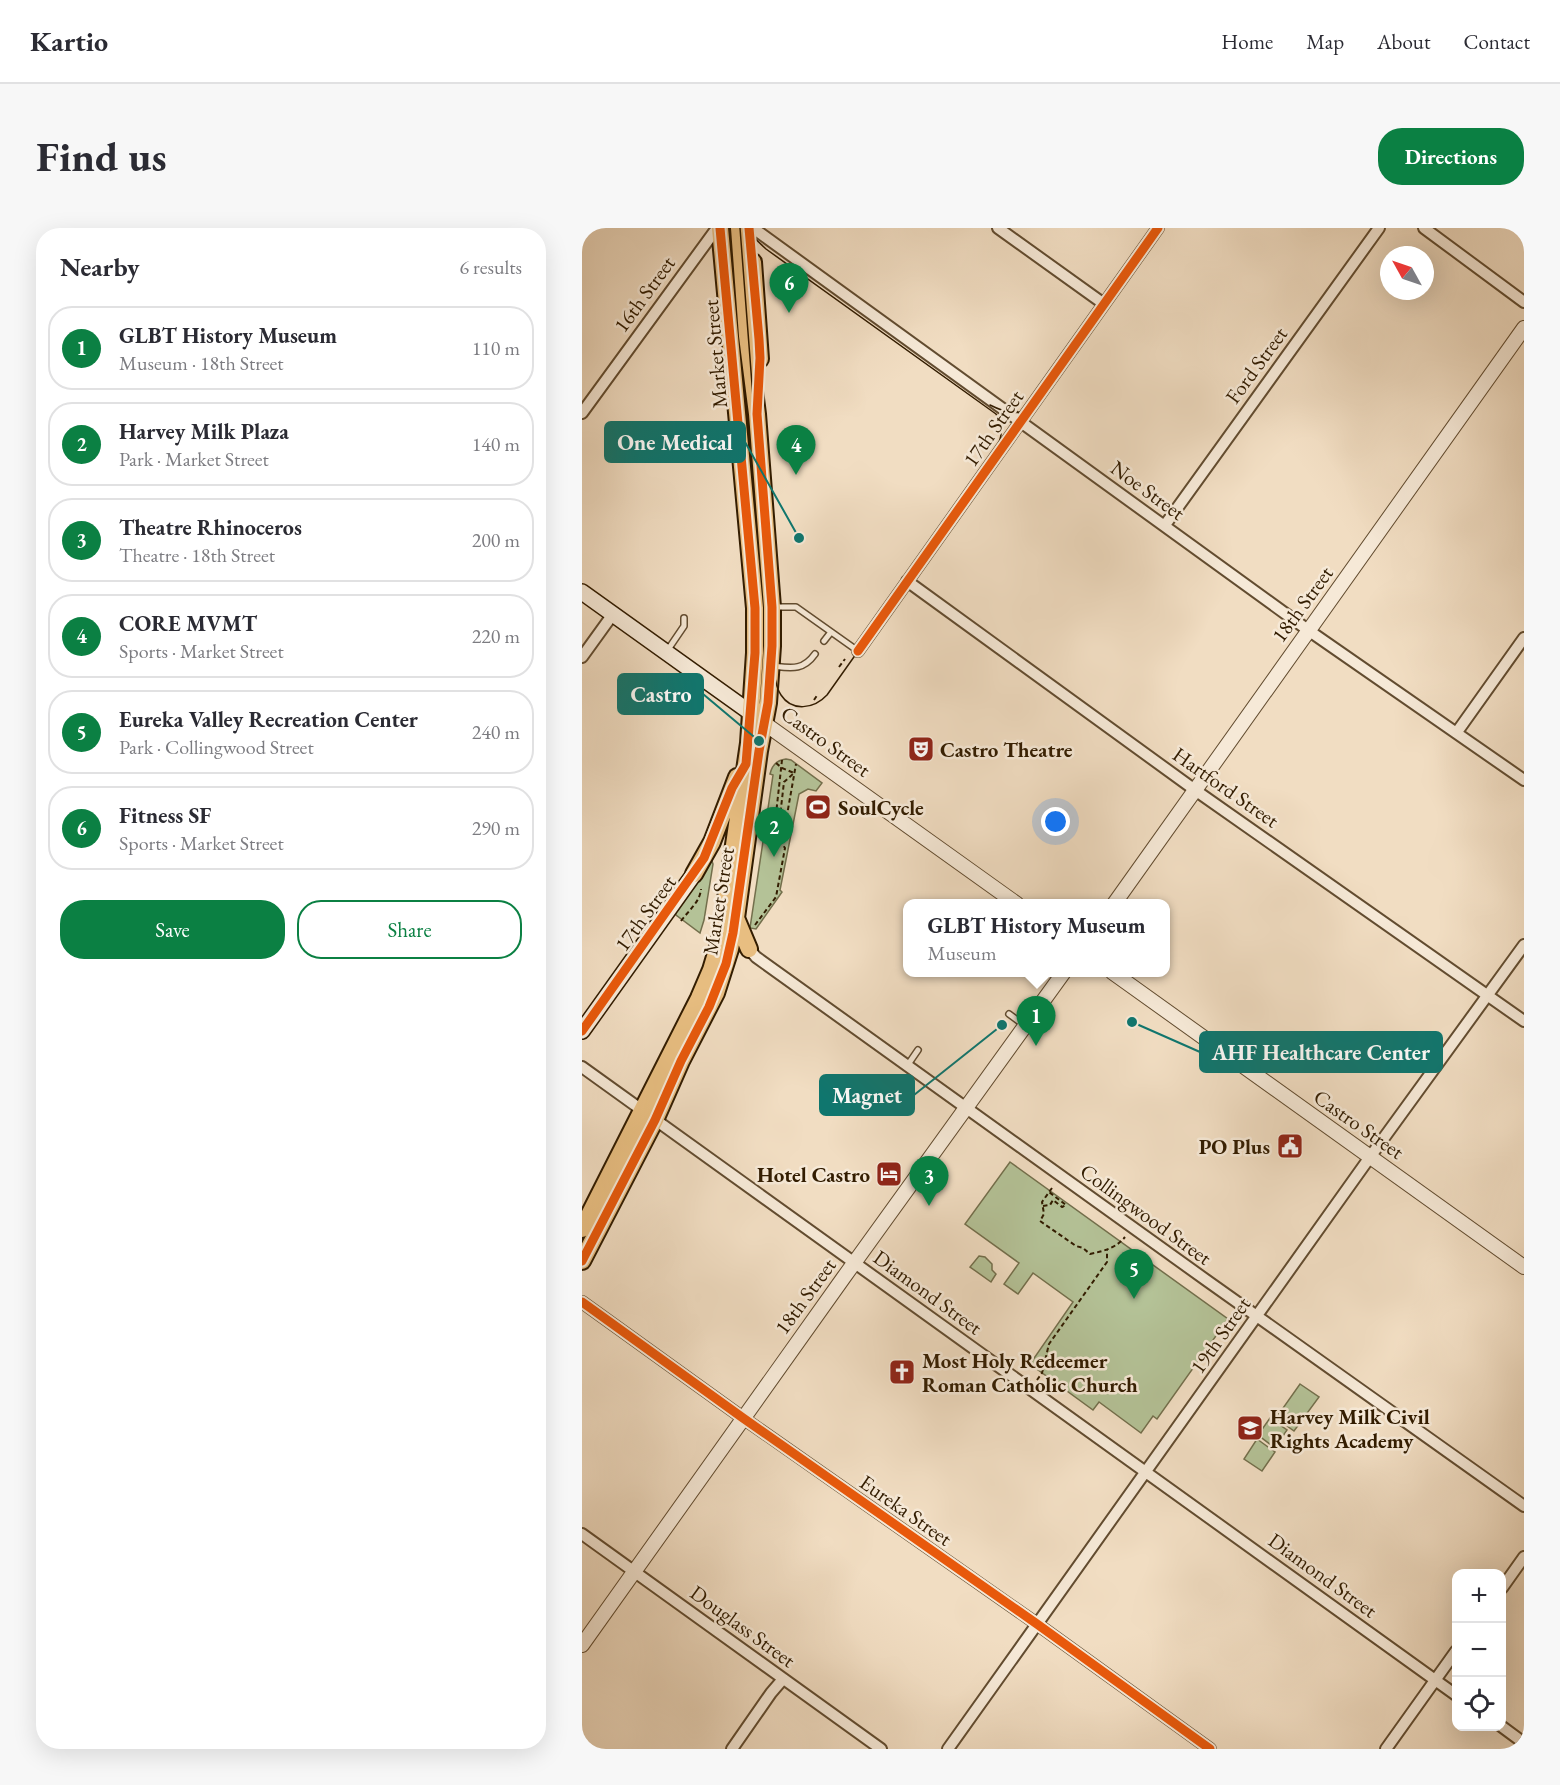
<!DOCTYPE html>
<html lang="en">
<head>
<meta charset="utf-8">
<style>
  :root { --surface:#fff; --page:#f7f7f7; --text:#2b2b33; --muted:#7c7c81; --line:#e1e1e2; --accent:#0b8043 }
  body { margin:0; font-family:"EB Garamond",serif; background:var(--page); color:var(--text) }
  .controls { position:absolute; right:18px; bottom:18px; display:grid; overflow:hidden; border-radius:12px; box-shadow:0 6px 24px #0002 }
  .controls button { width:54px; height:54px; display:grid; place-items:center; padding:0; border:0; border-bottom:2px solid var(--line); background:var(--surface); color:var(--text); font:30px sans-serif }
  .compass { position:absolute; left:798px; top:18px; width:54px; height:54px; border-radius:50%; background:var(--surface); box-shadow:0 6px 24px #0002; rotate:310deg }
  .you { position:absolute; left:474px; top:594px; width:21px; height:21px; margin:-15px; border:4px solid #fff; border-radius:50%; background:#1a73e8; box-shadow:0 0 0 9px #1a73e833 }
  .badge { display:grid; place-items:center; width:39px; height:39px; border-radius:50%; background:var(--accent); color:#fff; font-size:20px; font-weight:700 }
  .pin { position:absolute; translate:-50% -50px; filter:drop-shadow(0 2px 3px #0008) }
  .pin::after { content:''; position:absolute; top:32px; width:21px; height:18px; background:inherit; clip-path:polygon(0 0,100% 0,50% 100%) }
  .popup { position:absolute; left:321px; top:671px; width:267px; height:78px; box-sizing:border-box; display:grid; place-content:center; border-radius:12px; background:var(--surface); filter:drop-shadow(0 2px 4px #0005); font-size:20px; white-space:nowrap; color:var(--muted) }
  .popup b { font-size:22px; color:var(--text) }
  .popup::after { content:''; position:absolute; left:50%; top:100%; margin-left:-12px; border:12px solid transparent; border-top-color:var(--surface) }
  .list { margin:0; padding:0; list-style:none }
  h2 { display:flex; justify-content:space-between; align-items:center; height:78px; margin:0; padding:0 24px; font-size:26px }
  h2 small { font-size:20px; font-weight:400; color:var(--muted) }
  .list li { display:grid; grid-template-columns:39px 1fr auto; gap:18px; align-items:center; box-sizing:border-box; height:84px; margin:0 12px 12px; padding:0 12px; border:2px solid var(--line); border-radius:24px }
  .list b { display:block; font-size:22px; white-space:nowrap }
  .list p { margin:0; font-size:20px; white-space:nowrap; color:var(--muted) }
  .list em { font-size:20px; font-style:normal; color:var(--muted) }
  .actions { display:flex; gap:12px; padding:18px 24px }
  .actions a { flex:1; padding:14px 0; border:2px solid var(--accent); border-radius:24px; text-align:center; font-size:21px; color:var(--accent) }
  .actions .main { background:var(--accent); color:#fff }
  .icon { flex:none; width:33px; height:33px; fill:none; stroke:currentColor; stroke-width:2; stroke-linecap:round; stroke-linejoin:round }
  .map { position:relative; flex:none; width:942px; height:1521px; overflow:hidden; border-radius:24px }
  header { display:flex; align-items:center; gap:36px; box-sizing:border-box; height:84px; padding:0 30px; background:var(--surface); border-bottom:2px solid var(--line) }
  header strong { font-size:28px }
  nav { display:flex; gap:33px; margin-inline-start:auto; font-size:21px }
  .intro { display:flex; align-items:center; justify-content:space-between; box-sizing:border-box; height:144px; padding:0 36px }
  h1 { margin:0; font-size:42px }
  .button { padding:15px 27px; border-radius:24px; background:var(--accent); color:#fff; font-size:21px; font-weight:700 }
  main { display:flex; gap:36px; padding:0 36px }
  aside { flex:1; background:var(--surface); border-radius:24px; box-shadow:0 6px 24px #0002 }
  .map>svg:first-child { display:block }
</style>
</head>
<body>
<header>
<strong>Kartio</strong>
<nav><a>Home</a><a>Map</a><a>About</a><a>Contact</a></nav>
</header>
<div class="intro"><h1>Find us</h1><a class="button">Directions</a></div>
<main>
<aside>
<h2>Nearby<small>6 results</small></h2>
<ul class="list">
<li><span class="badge">1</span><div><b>GLBT History Museum</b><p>Museum · 18th Street</p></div><em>110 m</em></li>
<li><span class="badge">2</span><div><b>Harvey Milk Plaza</b><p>Park · Market Street</p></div><em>140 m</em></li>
<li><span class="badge">3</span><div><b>Theatre Rhinoceros</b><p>Theatre · 18th Street</p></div><em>200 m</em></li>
<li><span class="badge">4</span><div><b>CORE MVMT</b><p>Sports · Market Street</p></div><em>220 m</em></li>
<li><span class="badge">5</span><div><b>Eureka Valley Recreation Center</b><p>Park · Collingwood Street</p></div><em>240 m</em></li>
<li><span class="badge">6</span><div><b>Fitness SF</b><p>Sports · Market Street</p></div><em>290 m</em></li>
</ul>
<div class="actions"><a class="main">Save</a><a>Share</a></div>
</aside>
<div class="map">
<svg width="942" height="1521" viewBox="0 0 942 1521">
  <rect width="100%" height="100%" fill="#f1ddc2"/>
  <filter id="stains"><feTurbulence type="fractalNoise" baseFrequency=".00333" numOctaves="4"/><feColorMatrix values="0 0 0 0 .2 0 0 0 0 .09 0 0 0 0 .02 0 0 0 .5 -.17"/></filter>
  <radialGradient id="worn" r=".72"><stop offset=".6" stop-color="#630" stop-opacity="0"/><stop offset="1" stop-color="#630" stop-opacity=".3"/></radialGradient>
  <path fill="#b4c297" stroke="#736f4c" stroke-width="1.5" d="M204 531 209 532 240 555 234 563 226 561 217 566 198 662 200 664 174 701 168 700 191 547 188 546C190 537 195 532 204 531Z
    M131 623 130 633 131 636 122 692 118 705 94 687 93 681Z
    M428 934 646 1091 575 1191 571 1188 559 1205 517 1174 511 1182 448 1136 491 1074 451 1045 436 1066 422 1056 437 1035 383 996Z
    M397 1028 403 1029 410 1036V1042L414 1046 409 1054 388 1039Z
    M718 1156 737 1169 712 1203 694 1190Z
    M688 1190 705 1202 693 1220 676 1207Z
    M675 1211 693 1224 680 1243 662 1231Z"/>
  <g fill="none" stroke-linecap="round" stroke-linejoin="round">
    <defs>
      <path id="service" d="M191 379H214L276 423
        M242 413 249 404
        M85 423 102 398V390
        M190 438C209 440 221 443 233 426
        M427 786 442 797
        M325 838 336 822"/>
      <path id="minor" d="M171 0 726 402 942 552
        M416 0 522 76
        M842 0 942 74
        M0 185 135 0
        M583 297 797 0
        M325 353 613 562 942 793
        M276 423 576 0
        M0 429 31 386
        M875 504 942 410
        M167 721 174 729 624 1052 942 1278
        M0 839 874 1467
        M0 1074 161 1190 455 1396 628 1521
        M0 1306 299 1521
        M920 1360 942 1329
        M919 1498 942 1515
        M150 1521 189 1465 201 1451
        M366 1521 788 929 942 717
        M804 1521 874 1423"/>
      <path id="tertiary" d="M175 490 435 676
        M532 676 942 100
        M530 744 942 1039
        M0 1417 262 1049 482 744"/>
      <path id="secondary" d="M0 364 169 485
        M0 803 112 646"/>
      <path id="primary" d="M171 34 178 131
        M112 646 130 614 155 549
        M154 690 167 721
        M0 1001 117 770 129 742 138 712 167 515 173 425V380L138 0
        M0 1033 73 892 99 833 134 765 148 721 154 690 177 523 186 475 190 418V379L175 186 165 108 157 0"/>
    </defs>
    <use href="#service" stroke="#624c30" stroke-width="8"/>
    <use href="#minor" stroke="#624c30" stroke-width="14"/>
    <use href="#tertiary" stroke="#624c30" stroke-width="16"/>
    <use href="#secondary" stroke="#321c00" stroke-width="18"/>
    <use href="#primary" stroke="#321c00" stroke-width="20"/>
    <path stroke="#321c00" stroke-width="2" stroke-dasharray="4.5 3" stroke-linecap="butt" d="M257 439 263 431
      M232 472 236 466
      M194 535 200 540 212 545 202 554 197 597
      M199 595 205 587 214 536
      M99 693C107 682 118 674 119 661
      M173 697 194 669 203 620 192 604 200 532
      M470 960 460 974 462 986 458 993 494 1018 501 1020 508 1026C522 1023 534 1020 543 1009
      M461 978 468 977 471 972 480 979 484 977 467 964
      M455 1152 460 1145 467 1116 525 1034V1022"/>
    <use href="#service" stroke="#f6e9d7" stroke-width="5"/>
    <use href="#minor" stroke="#f6e9d7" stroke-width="10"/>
    <use href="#tertiary" stroke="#f6e9d7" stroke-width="14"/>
    <use href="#secondary" stroke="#f6e9d7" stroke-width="15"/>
    <use href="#primary" stroke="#e8be81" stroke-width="16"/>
    <path stroke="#321c00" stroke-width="1.5" d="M158 0 192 443C193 451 194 460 199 467 210 484 232 481 245 467L296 395 319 366 580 0
      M162 0 184 21 414 186C422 199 420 209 414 222
      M408 177C424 185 437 189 452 177"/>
    <defs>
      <path id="cycleway" d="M276 423 576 0
        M0 803 122 630 150 560 164 536 173 425V380L138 0
        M0 1033 73 892 99 833 127 779 144 736 151 705 177 523 186 475 190 418V379L175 186 178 130 177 111 167 0
        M0 1074 161 1190 455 1396 628 1521"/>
    </defs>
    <use href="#cycleway" stroke="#f6e9d7" stroke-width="13"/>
    <use href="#cycleway" stroke="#e8590c" stroke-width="9"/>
  </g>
  <defs>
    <symbol id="theatre-square" viewBox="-11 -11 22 22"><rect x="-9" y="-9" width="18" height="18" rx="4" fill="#8f2418" stroke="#f6e9d7"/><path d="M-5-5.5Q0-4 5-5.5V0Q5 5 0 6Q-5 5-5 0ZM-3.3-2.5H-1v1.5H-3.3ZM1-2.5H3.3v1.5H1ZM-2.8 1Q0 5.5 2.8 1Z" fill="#fff"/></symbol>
    <symbol id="stadium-square" viewBox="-11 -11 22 22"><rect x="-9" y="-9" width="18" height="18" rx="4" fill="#8f2418" stroke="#f6e9d7"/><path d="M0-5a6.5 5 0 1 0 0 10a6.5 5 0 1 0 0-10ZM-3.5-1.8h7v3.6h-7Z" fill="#fff"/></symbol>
    <symbol id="civic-square" viewBox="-11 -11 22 22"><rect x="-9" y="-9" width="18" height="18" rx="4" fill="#8f2418" stroke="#f6e9d7"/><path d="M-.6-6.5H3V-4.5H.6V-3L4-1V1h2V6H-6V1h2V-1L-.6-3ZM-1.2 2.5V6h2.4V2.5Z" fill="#fff"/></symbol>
    <symbol id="hotel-square" viewBox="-11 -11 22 22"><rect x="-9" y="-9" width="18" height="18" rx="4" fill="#8f2418" stroke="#f6e9d7"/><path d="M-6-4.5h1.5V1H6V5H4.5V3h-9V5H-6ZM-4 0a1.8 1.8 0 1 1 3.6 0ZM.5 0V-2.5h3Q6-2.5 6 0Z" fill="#fff"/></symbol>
    <symbol id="church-square" viewBox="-11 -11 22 22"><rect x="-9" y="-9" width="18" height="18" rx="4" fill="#8f2418" stroke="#f6e9d7"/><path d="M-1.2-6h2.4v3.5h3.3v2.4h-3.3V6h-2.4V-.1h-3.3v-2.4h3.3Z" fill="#fff"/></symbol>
    <symbol id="school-square" viewBox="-11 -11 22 22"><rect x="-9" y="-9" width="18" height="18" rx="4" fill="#8f2418" stroke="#f6e9d7"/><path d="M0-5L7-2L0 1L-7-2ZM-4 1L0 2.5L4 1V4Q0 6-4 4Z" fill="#fff"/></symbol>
  </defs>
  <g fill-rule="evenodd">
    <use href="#theatre-square" x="324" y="506" width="30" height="30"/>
    <use href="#stadium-square" x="221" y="564" width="30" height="30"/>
    <use href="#civic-square" x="693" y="903" width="30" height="30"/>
    <use href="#hotel-square" x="292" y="931" width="30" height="30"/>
    <use href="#church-square" x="305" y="1129" width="30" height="30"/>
    <use href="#school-square" x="653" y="1185" width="30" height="30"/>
  </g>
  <g text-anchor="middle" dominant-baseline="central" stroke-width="5" stroke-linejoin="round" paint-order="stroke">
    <g font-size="21" fill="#321c00" stroke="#f6e9d7">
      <text transform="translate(62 66) rotate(-54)">16th Street</text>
      <text transform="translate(133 126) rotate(-95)">Market Street</text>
      <text transform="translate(674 137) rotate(-54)">Ford Street</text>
      <text transform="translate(411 200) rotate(-55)">17th Street</text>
      <text transform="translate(566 262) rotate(36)">Noe Street</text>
      <text transform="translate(720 376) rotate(-54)">18th Street</text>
      <text transform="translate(244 513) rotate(36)">Castro Street</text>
      <text transform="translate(644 559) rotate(35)">Hartford Street</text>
      <text transform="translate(136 673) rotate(-81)">Market Street</text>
      <text transform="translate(63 685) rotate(-54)">17th Street</text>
      <text transform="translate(777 896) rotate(35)">Castro Street</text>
      <text transform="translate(564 986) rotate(36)">Collingwood Street</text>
      <text transform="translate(346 1064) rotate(36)">Diamond Street</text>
      <text transform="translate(223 1068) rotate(-54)">18th Street</text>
      <text transform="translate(638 1107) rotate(-55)">19th Street</text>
      <text transform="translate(324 1282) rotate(35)">Eureka Street</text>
      <text transform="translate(741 1347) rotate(36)">Diamond Street</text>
      <text transform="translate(161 1398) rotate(36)">Douglass Street</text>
    </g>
    <g font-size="21" font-weight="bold" fill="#321c00" stroke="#f6e9d7" text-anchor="start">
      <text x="358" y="521">Castro Theatre</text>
      <text x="256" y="579">SoulCycle</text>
      <text x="688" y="918" text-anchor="end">PO Plus</text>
      <text x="288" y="946" text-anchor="end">Hotel Castro</text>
      <text x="340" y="1132">Most Holy Redeemer<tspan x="340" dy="24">Roman Catholic Church</tspan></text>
      <text x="688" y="1188">Harvey Milk Civil<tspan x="688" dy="24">Rights Academy</tspan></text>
    </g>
  </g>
  <path fill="none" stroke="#0f766e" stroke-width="2" d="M217 310L163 214M177 513L121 466M550 794L618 824M420 797L332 867"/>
  <g fill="#0f766e" stroke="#f6e9d7" stroke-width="2">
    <circle cx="217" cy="310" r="6"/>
    <circle cx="177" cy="513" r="6"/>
    <circle cx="550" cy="794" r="6"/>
    <circle cx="420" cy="797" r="6"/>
  </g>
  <g fill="#0f766e" stroke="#0f766e" stroke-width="2">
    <rect x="23" y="194" width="140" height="40" rx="6"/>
    <rect x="36" y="446" width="85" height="40" rx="6"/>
    <rect x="618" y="804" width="242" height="40" rx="6"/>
    <rect x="238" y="847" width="94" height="40" rx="6"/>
  </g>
  <g font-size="22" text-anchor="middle" font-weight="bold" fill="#fff">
    <text x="93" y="222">One Medical</text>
    <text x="79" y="474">Castro</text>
    <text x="739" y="832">AHF Healthcare Center</text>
    <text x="285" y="875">Magnet</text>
  </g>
  <rect width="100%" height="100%" filter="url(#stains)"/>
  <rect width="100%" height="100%" fill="url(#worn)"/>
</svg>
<div class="controls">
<button>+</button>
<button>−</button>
<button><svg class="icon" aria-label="locate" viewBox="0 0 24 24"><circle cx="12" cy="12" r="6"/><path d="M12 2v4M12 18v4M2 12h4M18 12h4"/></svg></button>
</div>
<svg class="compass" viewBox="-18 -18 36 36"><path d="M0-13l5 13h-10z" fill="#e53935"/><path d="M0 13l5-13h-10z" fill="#7c7c81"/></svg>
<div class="you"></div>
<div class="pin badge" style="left:454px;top:818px">1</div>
<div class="popup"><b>GLBT History Museum</b>Museum</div>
<div class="pin badge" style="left:192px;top:629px">2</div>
<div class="pin badge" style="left:347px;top:978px">3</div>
<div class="pin badge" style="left:214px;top:247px">4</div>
<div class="pin badge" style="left:552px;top:1071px">5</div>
<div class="pin badge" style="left:207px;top:85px">6</div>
</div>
</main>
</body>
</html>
